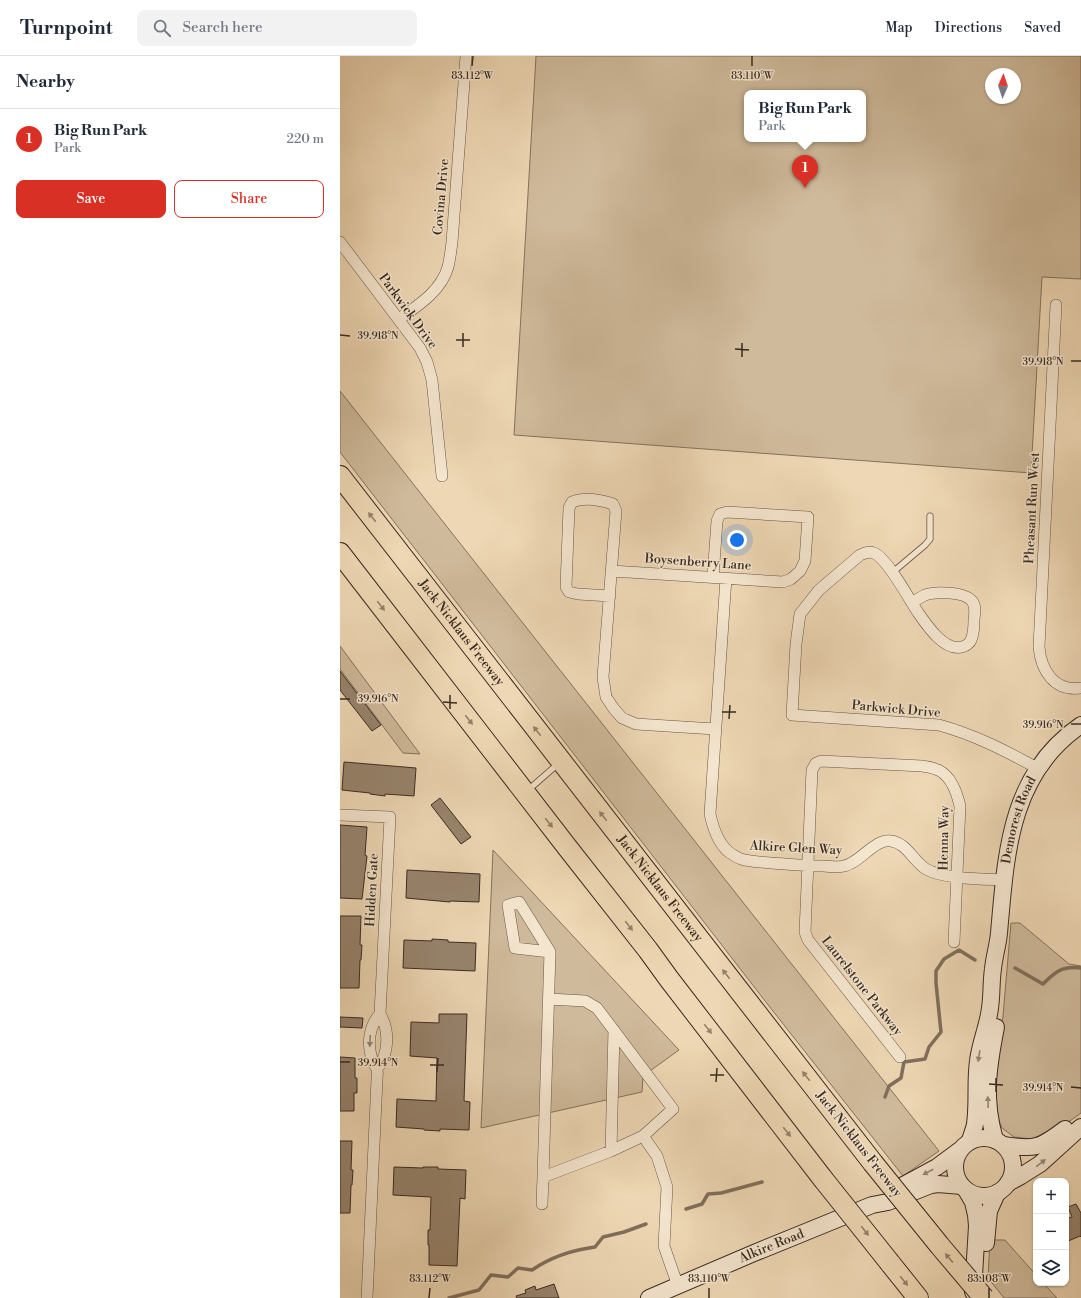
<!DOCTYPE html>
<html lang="en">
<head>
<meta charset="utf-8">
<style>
  :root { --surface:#fff; --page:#f2f2f3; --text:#1f2937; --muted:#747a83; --line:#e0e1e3; --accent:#d93025 }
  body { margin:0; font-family:"Libre Bodoni",serif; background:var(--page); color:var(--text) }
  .controls { position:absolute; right:12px; bottom:12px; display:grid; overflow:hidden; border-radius:8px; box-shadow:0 1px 3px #0004 }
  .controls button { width:36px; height:36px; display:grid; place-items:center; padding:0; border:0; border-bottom:1px solid var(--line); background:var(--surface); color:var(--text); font:20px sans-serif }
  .compass { position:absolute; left:645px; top:12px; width:36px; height:36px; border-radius:50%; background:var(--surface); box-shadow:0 1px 3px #0004; rotate:2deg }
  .you { position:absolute; left:397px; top:484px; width:14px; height:14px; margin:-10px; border:3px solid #fff; border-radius:50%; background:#1a73e8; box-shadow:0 0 0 6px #1a73e833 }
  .badge { display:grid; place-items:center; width:26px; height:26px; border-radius:50%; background:var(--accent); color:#fff; font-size:13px; font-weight:700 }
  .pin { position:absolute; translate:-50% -33px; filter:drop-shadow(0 1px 2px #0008) }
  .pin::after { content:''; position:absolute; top:21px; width:14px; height:12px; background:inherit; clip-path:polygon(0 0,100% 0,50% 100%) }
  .popup { position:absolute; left:404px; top:34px; width:122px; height:52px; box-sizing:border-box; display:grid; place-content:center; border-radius:8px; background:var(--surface); filter:drop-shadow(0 1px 3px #0005); font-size:13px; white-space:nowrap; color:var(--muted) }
  .popup b { font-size:15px; color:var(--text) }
  .popup::after { content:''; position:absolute; left:50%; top:100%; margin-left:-8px; border:8px solid transparent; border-top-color:var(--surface) }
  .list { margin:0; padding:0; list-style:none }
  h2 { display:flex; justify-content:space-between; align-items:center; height:52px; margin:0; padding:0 16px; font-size:17px }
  h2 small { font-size:13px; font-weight:400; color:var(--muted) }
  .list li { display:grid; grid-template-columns:26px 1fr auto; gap:12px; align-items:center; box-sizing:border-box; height:60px; padding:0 16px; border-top:1px solid var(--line) }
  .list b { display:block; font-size:15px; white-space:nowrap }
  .list p { margin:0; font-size:13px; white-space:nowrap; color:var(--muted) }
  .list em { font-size:13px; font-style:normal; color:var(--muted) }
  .actions { display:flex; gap:8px; padding:12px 16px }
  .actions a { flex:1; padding:9px 0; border:1px solid var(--accent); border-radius:8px; text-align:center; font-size:14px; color:var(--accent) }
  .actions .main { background:var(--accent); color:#fff }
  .icon { flex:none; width:22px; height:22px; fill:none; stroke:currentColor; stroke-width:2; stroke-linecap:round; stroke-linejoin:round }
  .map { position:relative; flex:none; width:741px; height:1242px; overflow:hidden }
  header { display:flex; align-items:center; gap:24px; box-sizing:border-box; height:56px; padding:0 20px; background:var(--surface); border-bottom:1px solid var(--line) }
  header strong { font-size:19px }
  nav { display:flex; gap:22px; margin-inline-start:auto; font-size:14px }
  .search { width:280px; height:36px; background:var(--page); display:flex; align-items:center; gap:10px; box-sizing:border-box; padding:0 14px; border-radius:8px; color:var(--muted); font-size:15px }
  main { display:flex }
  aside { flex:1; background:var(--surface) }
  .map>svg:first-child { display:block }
</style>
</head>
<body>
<header>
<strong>Turnpoint</strong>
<div class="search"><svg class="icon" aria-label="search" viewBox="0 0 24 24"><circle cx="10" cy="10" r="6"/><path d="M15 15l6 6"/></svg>Search here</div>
<nav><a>Map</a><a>Directions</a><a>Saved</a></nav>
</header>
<main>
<aside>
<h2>Nearby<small></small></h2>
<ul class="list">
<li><span class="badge">1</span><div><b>Big Run Park</b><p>Park</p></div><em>220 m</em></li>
</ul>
<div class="actions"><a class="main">Save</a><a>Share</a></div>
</aside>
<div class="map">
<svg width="741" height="1242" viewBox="0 0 741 1242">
  <rect width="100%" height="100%" fill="#eed7b4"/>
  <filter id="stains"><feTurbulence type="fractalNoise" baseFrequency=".005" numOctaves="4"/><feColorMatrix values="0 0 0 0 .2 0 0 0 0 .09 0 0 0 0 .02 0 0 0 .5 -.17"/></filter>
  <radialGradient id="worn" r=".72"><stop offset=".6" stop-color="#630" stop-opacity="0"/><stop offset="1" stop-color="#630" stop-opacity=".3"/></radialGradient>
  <path fill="#cfba9b" stroke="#84725e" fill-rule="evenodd" d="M196 0H741V223L702 221 691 417 174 379ZM651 18H675V42H651ZM407 37H523V83H407Z
    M0 335 599 1095 563 1120 429 950 0 396Z
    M0 590 80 698 63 697 0 613Z
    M153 794 339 994 303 1020 302 1036 141 1072Z
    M671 867H680L729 908 741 910V1057L713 1077 692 1083 674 1081 662 1072 654 1053 653 1022 663 960Z
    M650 1184H665L696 1219V1227H703L717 1242H664L648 1222Z"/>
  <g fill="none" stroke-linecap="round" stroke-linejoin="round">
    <path stroke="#806f5c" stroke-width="3.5" d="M675 912 703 928C716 915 722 910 741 912
      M545 1041 549 1030 561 1022 564 1006 585 1003 589 991 601 976 596 927V915L604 903 619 894 635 904
      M346 1153 362 1148 368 1138 381 1137 422 1126
      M109 1242 139 1234 151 1219 168 1221 178 1212 192 1214C211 1201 232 1194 255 1191L263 1181 284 1176 306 1168"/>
  </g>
  <path fill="#97846e" stroke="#392b22" d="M0 615 41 669 32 675 0 634Z
    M4 706 76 712 74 740 45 738V740L30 738V737L2 734Z
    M100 742 131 781 121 788 91 749Z
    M0 769 27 771 25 799 27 800 22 843 0 842Z
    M67 814 140 818 139 846 110 845V846L66 842Z
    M0 860H21L20 889H22L21 904H20L19 932H0Z
    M92 883 108 884V886L136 887 135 915 63 912 64 884 92 885Z
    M99 958H127L124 1045 130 1046 129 1074 100 1073V1075L84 1074V1073L56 1071 57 1043 96 1045 97 1002 70 1000 71 966 99 967Z
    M0 961 23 962 22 972 0 971Z
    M0 1001 15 1002V1022H17V1037H14V1055H0Z
    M0 1085H12L11 1114H13L12 1129H11L10 1157H0Z
    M54 1111 83 1112V1111H98V1113L126 1114 125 1143 120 1142 117 1210 89 1209V1189H88V1174H90L91 1141 53 1139Z
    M736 1148 741 1157V1181L740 1180 726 1186V1163L732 1161 728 1151Z
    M214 1228 219 1242H177L176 1240 186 1237 185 1234 195 1230 196 1234Z"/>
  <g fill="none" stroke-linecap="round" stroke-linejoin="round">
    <defs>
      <path id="lane" d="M553 516 585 489 590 483V460
        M187 735 218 708"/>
      <path id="street" d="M0 186 80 292 87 306 92 324 102 420
        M716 249 699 591C701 614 714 636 741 632
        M59 263C79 249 101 235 108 211 110 203 111 194 112 186L126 0
        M272 515 443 526 451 523 460 515 465 505 468 461 387 456 380 458 377 465 373 521
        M386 522 370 758C373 772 378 788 390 797 394 799 397 802 401 803 411 806 421 806 431 807 448 808 465 810 483 810 489 810 497 812 504 810 520 807 535 782 551 785 567 787 573 805 586 813 602 823 643 823 663 824
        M270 540 238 538 229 536 226 531 229 452 232 446C244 441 261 444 273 448L276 455 263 621 266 641 274 653 282 662 296 668 375 673
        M572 547C576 544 581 541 585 539 596 535 625 536 632 545 636 550 635 557 634 563 634 569 634 578 631 584 630 587 626 590 622 591 604 596 586 568 577 555 569 543 547 502 534 497 529 495 525 497 520 499L479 534 460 558 456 588 452 659 599 669C635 679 664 694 697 712
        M0 759 50 761 40 958C50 975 49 998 37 1013
        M210 896 175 892 168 849 179 846 210 896 203 1121 271 1095 303 1080 317 1100 327 1131 324 1190 338 1230
        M209 943 245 945 257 952 333 1053 303 1080
        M560 1001 468 884 465 876 472 714 476 707 481 705 582 710C586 711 591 711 595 713 610 717 617 737 620 750L614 886
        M271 1095 274 974
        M202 1148 203 1121
        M27 1242 37 1023C37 1020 38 1016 37 1014 36 1010 33 1007 32 1003 27 988 29 970 40 958"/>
      <g id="secondary">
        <circle cx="644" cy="1111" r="29"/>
        <path d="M655 1084C643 1043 648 1012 656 971"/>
        <path id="s1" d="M630 1085C631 1080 634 1074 635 1068 638 1047 635 1026 638 1005 640 987 648 970 650 952 652 939 651 926 653 913 654 901 658 889 659 877 666 799 669 718 741 669"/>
        <path d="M663 1089C695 1094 700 1092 725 1073"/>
        <path d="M668 1127 681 1120 700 1108 741 1071"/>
        <path d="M560 1131 597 1111 620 1094"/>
        <path d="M626 1134 633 1146 636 1159 637 1170 633 1236"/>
        <path d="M646 1187 649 1155 657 1137"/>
        <path id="s2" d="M309 1242 414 1197 532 1149 548 1146 591 1129 598 1128 622 1130"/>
      </g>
      <g id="highway">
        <path id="s3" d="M0 420 533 1107"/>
        <path d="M0 497 227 791 308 894 329 923 483 1123"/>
        <path d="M550 1207 578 1242"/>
      </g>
    </defs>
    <use href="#lane" stroke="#665646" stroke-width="7"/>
    <use href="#street" stroke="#665646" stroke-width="12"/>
    <use href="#secondary" stroke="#392b22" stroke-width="18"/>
    <use href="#highway" stroke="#392b22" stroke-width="22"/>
    <use href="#lane" stroke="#f4e5ce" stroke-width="5.5"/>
    <use href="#street" stroke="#f4e5ce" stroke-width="11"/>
    <use href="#secondary" stroke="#f4e5ce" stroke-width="16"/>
    <use href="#highway" stroke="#eed7b4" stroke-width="20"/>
    <defs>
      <path id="highway-bridge" d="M533 1107 600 1190 644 1242
        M483 1123 550 1207"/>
    </defs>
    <use href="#highway-bridge" stroke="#392b22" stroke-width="22" stroke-linecap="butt"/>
    <use href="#highway-bridge" stroke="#eed7b4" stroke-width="20"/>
  </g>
  <defs><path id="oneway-solid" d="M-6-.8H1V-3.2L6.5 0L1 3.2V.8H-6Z"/></defs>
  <g fill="#94816b">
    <use href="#oneway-solid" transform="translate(32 461) rotate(-128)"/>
    <use href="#oneway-solid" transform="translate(41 550) rotate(52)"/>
    <use href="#oneway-solid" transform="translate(129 664) rotate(52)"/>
    <use href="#oneway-solid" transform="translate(197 675) rotate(-128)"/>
    <use href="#oneway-solid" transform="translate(263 760) rotate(-128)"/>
    <use href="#oneway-solid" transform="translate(209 767) rotate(52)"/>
    <use href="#oneway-solid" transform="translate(289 870) rotate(52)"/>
    <use href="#oneway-solid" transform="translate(386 918) rotate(-128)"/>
    <use href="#oneway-solid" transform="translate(368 973) rotate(52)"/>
    <use href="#oneway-solid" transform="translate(466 1020) rotate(-128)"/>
    <use href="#oneway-solid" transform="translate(447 1076) rotate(52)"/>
    <use href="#oneway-solid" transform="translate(525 1175) rotate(52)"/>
    <use href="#oneway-solid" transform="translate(609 1202) rotate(-130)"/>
    <use href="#oneway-solid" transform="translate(564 1225) rotate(51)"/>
  </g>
  <g fill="#968878">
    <use href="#oneway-solid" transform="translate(30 985) rotate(92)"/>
    <use href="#oneway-solid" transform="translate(639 1000) rotate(99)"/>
    <use href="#oneway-solid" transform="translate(648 1046) rotate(-92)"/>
    <use href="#oneway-solid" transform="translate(701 1107) rotate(-38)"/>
    <use href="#oneway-solid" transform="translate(588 1116) rotate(152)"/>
  </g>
  <path fill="none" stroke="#392b22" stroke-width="1.5" d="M132 10 133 0M412 10V0M0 279 10 280M116 284H130M123 291V277M395 293 409 294M402 301V287M731 305H741M0 643H10M103 646 117 647M110 653V639M382 656H396M389 663 390 649M731 668H741M0 1006H10M90 1009H104M97 1016 98 1002M370 1019H384M376 1026 377 1012M649 1028 663 1029M731 1031 741 1032M656 1036V1022M89 1242 90 1232M369 1242V1232M649 1242V1232"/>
  <g text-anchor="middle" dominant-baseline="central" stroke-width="3" stroke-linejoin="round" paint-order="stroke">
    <g font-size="13" fill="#392b22" stroke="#f4e5ce">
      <text transform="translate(101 141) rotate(-85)">Covina Drive</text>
      <text transform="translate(68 255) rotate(54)">Parkwick Drive</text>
      <text transform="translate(692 452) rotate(-87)">Pheasant Run West</text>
      <text transform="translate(358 506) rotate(4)">Boysenberry Lane</text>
      <text stroke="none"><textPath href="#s3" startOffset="198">Jack Nicklaus Freeway</textPath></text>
      <text transform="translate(556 653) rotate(5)">Parkwick Drive</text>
      <text stroke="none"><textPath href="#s1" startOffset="326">Demorest Road</textPath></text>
      <text transform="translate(604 782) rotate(-89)">Henna Way</text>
      <text transform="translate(456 792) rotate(3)">Alkire Glen Way</text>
      <text stroke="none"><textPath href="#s3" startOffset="522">Jack Nicklaus Freeway</textPath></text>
      <text transform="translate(32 834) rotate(-87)">Hidden Gate</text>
      <text transform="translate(522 930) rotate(52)">Laurelstone Parkway</text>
      <text transform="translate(519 1088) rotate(52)">Jack Nicklaus Freeway</text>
      <text stroke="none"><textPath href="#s2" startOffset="133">Alkire Road</textPath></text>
    </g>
  </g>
  <g font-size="10" text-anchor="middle" fill="#392b22" stroke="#f4e5ce" stroke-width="3" stroke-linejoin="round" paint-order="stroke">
    <text x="132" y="23">83.112°W</text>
    <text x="412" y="23">83.110°W</text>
    <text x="38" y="283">39.918°N</text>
    <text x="703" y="309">39.918°N</text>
    <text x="38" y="646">39.916°N</text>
    <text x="703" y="672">39.916°N</text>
    <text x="38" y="1010">39.914°N</text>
    <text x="703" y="1035">39.914°N</text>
    <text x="90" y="1226">83.112°W</text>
    <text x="369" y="1226">83.110°W</text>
    <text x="649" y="1226">83.108°W</text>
  </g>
  <rect width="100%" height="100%" filter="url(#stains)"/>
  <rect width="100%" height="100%" fill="url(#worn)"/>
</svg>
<div class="controls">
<button>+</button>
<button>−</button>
<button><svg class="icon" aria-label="layers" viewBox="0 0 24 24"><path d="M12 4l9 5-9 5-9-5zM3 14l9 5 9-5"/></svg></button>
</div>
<svg class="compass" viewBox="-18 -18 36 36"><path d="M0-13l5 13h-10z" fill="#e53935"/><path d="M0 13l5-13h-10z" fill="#747a83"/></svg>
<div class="you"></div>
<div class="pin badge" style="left:465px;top:132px">1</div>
<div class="popup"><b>Big Run Park</b>Park</div>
</div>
</main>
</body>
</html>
